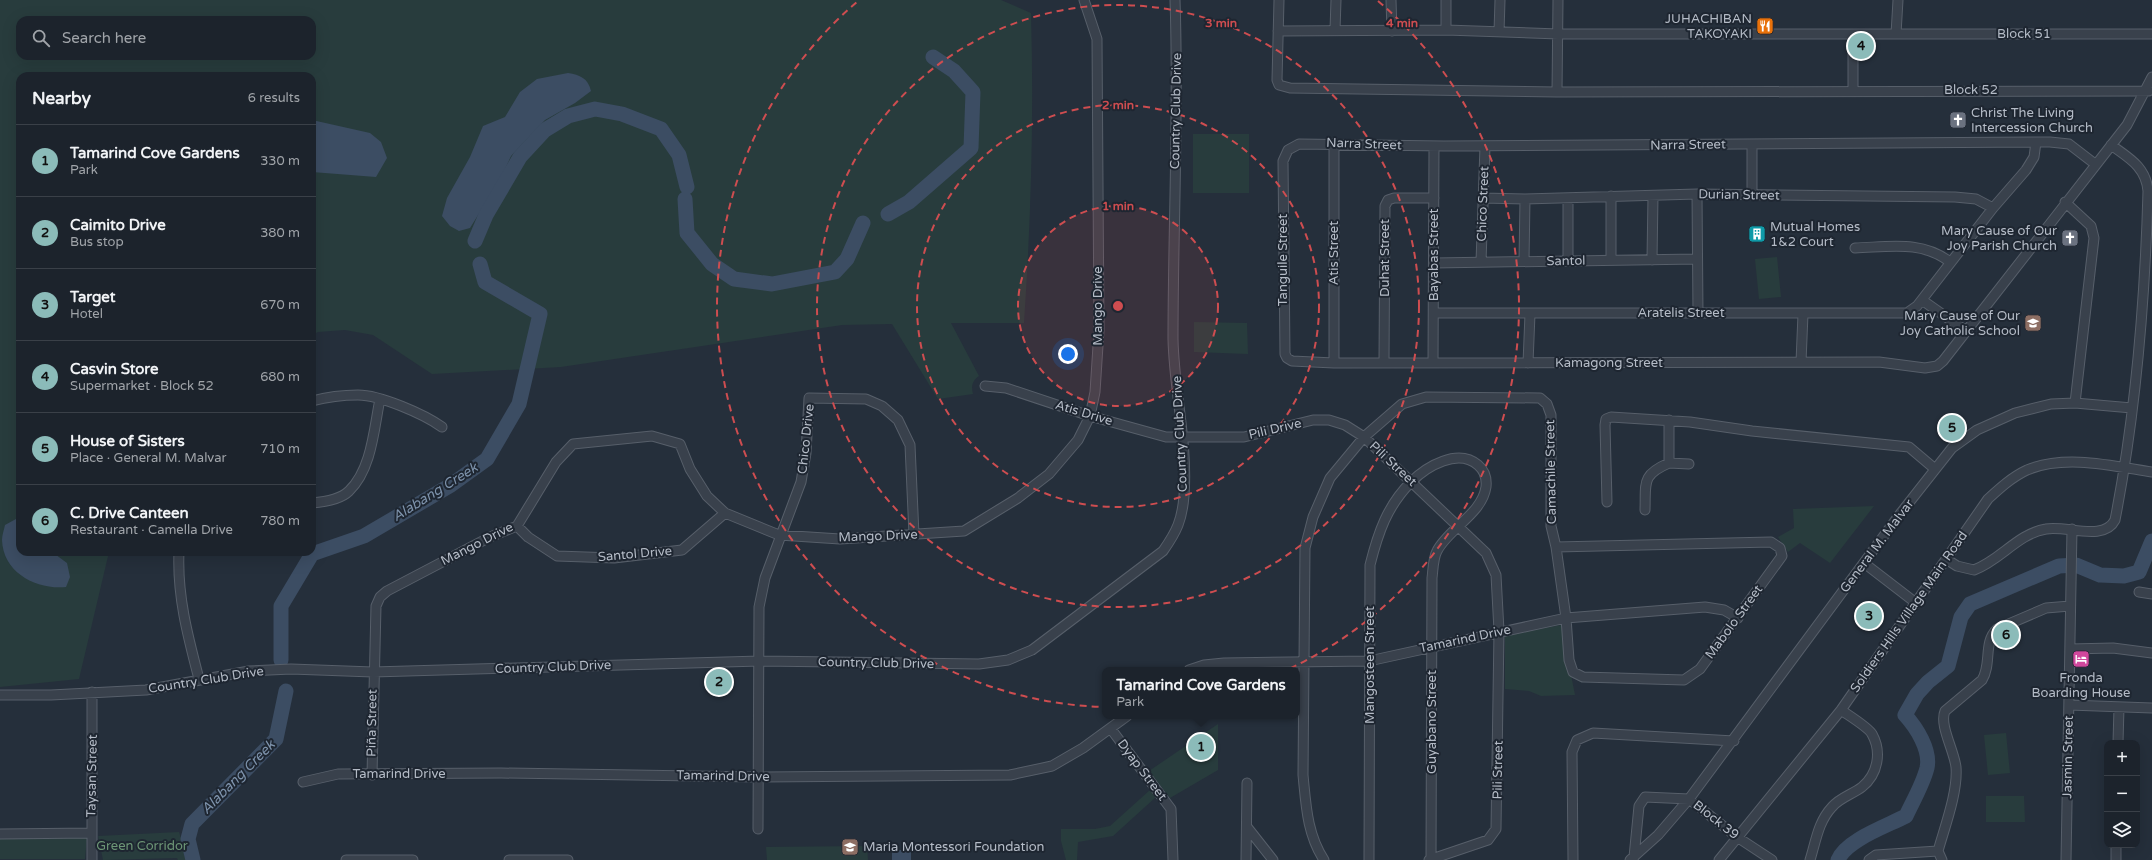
<!DOCTYPE html>
<html lang="en">
<head>
<meta charset="utf-8">
<style>
  :root { --surface:#1c232c; --page:#252b34; --text:#f1f3f6; --muted:#a0a4a9; --line:#3a4048; --accent:#8bbbb9 }
  body { margin:0; font-family:"Varela Round",sans-serif; background:var(--page); color:var(--text) }
  .controls { position:absolute; right:12px; bottom:12px; display:grid; overflow:hidden; border-radius:8px; box-shadow:0 4px 16px #0002 }
  .controls button { width:36px; height:36px; display:grid; place-items:center; padding:0; border:0; border-bottom:1px solid var(--line); background:var(--surface); color:var(--text); font:20px sans-serif }
  .you { position:absolute; left:1068px; top:354px; width:14px; height:14px; margin:-10px; border:3px solid #fff; border-radius:50%; background:#1a73e8; box-shadow:0 0 0 6px #1a73e833 }
  .badge { display:grid; place-items:center; width:26px; height:26px; border-radius:50%; background:var(--accent); color:#111; font-size:13px; font-weight:700 }
  .pin { position:absolute; translate:-50% -50%; border:2px solid #fff; box-shadow:0 1px 4px #0006 }
  .popup { position:absolute; left:1102px; top:667px; width:198px; height:52px; box-sizing:border-box; display:grid; place-content:center; border-radius:8px; background:var(--surface); filter:drop-shadow(0 1px 3px #0005); font-size:13px; white-space:nowrap; color:var(--muted) }
  .popup b { font-size:15px; color:var(--text) }
  .popup::after { content:''; position:absolute; left:50%; top:100%; margin-left:-8px; border:8px solid transparent; border-top-color:var(--surface) }
  .list { margin:0; padding:0; list-style:none }
  h2 { display:flex; justify-content:space-between; align-items:center; height:52px; margin:0; padding:0 16px; font-size:17px }
  h2 small { font-size:13px; font-weight:400; color:var(--muted) }
  .list li { display:grid; grid-template-columns:26px 1fr auto; gap:12px; align-items:center; box-sizing:border-box; height:72px; padding:0 16px; border-top:1px solid var(--line) }
  .list b { display:block; font-size:15px; white-space:nowrap }
  .list p { margin:0; font-size:13px; white-space:nowrap; color:var(--muted) }
  .list em { font-size:13px; font-style:normal; color:var(--muted) }
  .icon { flex:none; width:22px; height:22px; fill:none; stroke:currentColor; stroke-width:2; stroke-linecap:round; stroke-linejoin:round }
  .map { position:relative; flex:none; width:2152px; height:860px; overflow:hidden }
  .search { position:absolute; background:var(--surface); box-shadow:0 4px 16px #0002; left:16px; top:16px; width:300px; height:44px; display:flex; align-items:center; gap:10px; box-sizing:border-box; padding:0 14px; border-radius:12px; color:var(--muted); font-size:15px }
  .panel { position:absolute; background:var(--surface); box-shadow:0 4px 16px #0002; left:16px; top:72px; width:300px; height:484px; border-radius:12px }
  .map>svg:first-child { display:block }
</style>
</head>
<body>
<div class="map">
<svg width="2152" height="860" viewBox="0 0 2152 860">
  <rect width="100%" height="100%" fill="#252f3b"/>
  <path fill="#283c3d" fill-rule="evenodd" d="M0 0H1001L1031 13C1034 117 1031 219 1024 323H951L979 376C972 381 971 386 973 394L938 399 892 324 842 325 561 367 432 374 373 335 345 330 318 332 312 335V76H20V552H109L79 679 0 687ZM20 20H312V56H20Z
    M1193 134H1249V193H1193Z
    M1777 257 1781 297 1759 299 1755 259Z
    M1194 322 1247 323 1248 354 1194 352Z
    M1874 506 1830 563 1800 543 1788 552 1778 537 1794 528 1793 509Z
    M1561 625 1575 695 1541 696 1529 691 1505 689V636Z
    M1218 724V770L1170 798 1149 771Z
    M2006 733 2010 773 1988 775 1984 735Z
    M1150 790 1156 797 1113 836 1078 842 1077 860H1066L1061 841V829H1095L1110 826Z
    M1986 796H2024L2025 822H1986Z
    M179 832 188 860H178L177 858 103 860 98 836Z
    M87 837 85 859H0V838Z
    M867 846 868 860H767L766 847Z"/>
  <path fill="#3c4d63" d="M568 73C580 75 588 78 591 91L575 103 545 120 511 156 501 178 470 228 459 231 450 226 442 216 447 198 470 157 483 126 505 117 520 92 537 79Z
    M312 120 370 133 381 142 387 158 376 177 312 172Z
    M16 519 20 521V552H52L67 563 70 577 66 587C37 590 3 573 2 540 2 535 4 530 5 525Z
    M892 850H911V860H892Z"/>
  <g fill="none" stroke-linecap="round" stroke-linejoin="round">
    <path stroke="#3c4d63" stroke-width="15" d="M685 199 687 233 712 264 734 279 772 284 835 272 847 259 863 223
      M888 214 909 202 971 148 973 92 954 71 933 57
      M475 241 486 215 520 157 545 130 568 116 595 109 622 114 661 129 679 155 687 187
      M281 660V606L312 554 364 536 451 485 487 459 519 404 540 314 485 282 480 264
      M193 860 188 839 192 824 276 739 286 691
      M1838 860C1846 840 1887 826 1906 816 1913 801 1923 784 1927 768 1931 750 1916 727 1905 715L1917 694 1928 682 1948 666 1961 617 1970 604 2059 566 2076 565 2100 575 2124 576 2139 572 2152 541"/>
    <defs>
      <path id="minor" d="M1279 0 1277 80 1279 85 1290 88 1557 92 2149 91
        M1391 0 1392 31
        M1446 0V30
        M1335 30 1336 0
        M1278 31 1446 30 1559 34H2152
        M1499 32 1500 0
        M1853 34V90
        M1896 34 1898 0
        M1557 92 1558 0
        M1752 144V195
        M2095 164 2069 144 2050 142 1444 146 1299 144 1288 150 1283 161 1285 354 1287 358 1292 361 1334 363 1879 362 1925 368 1937 366 1943 361 2127 125 2152 77
        M1697 194 1698 313
        M1483 198 1525 199 1697 194 1955 197 1976 199 1993 208
        M1568 198V261
        M2065 202 2091 226 2094 238 2075 403
        M1855 248C1889 247 1922 240 1950 262
        M1611 260V196
        M1652 260 1653 196
        M1524 261 1525 199
        M1481 262 1485 146
        M1434 263 1697 259
        M1922 300 1966 331
        M1434 313H1907L1917 306 1993 208 2026 170 2034 157 2036 142
        M1384 362 1385 206 1388 200 1394 198H1434
        M1801 362 1803 314
        M1334 363V143
        M1433 363 1434 146
        M1528 363 1530 314
        M985 386 1006 388 1090 416 1166 437H1244L1313 420H1329L1345 425 1364 437 1402 404 1426 397 1540 398 1547 404 1551 415V526L1556 547 1566 618 1569 660 1573 672 1583 677 1684 680 1700 669 1782 556 1780 548 1771 542 1556 547
        M312 401C327 397 343 395 358 395 380 395 424 414 442 427
        M1669 420V463L1689 464
        M1607 502 1605 425 1606 419 1611 417 1690 422 1752 431 1909 447 1935 469
        M312 503C324 502 340 500 349 491 372 469 374 428 380 399
        M1645 510C1646 483 1641 475 1669 463
        M517 526 528 537 557 556 614 558 682 550 725 513
        M179 552C177 596 188 637 199 679
        M1946 559 1957 566 1974 570C2001 560 2017 534 2046 529 2066 525 2104 542 2115 520 2136 412 2145 301 2148 191 2146 167 2129 158 2111 145
        M1864 563 1916 603
        M2139 592 2152 594
        M2070 649 2113 648 2152 653
        M1189 670 1204 665 1224 663 1369 661 1566 618 1705 607 1724 610 1738 618
        M0 695H51L146 690 249 671 291 669 373 672 760 661 979 664 1008 660 1032 650 1163 551C1177 531 1182 520 1184 496 1188 443 1174 391 1173 339 1173 226 1179 113 1175 0
        M2069 705 2152 708
        M1111 729 1171 809 1173 860
        M2118 743 2119 707
        M372 775 376 606 380 597 387 591 490 537 517 526 556 462 573 444 652 436 680 444 690 469 707 496 725 513 779 535 840 539 964 531 1018 498 1049 474 1078 440 1090 416 1095 392 1099 330 1097 39 1084 0
        M303 782 338 774 501 773 757 777 1010 775 1052 766 1083 748 1127 716
        M1247 827 1273 860
        M758 829 759 607 765 578 801 482 806 453 809 398 866 399 882 406 898 420 910 445 914 535
        M0 834 91 833
        M1634 857 1639 806 1645 797 1689 799 1737 837 1772 860
        M92 860V692
        M346 860H413
        M509 860H568
        M1246 860 1247 783
        M1324 860C1307 834 1306 805 1303 775L1305 548 1313 517 1330 478 1364 437 1486 553 1496 575 1499 631 1496 829 1488 840 1429 860
        M1369 860 1370 565C1378 533 1387 506 1411 482 1427 466 1458 448 1478 465 1485 471 1487 478 1486 487 1482 514 1448 529 1437 551 1433 558 1433 571 1432 578L1431 859
        M1573 860 1572 752 1577 740 1593 733 1734 741
        M1630 860 1658 835 1689 799 1900 514 1952 448 1977 430 2015 413 2051 404 2075 403 2132 408
        M1719 860 1841 710 1988 499C2000 488 2012 477 2027 470 2065 454 2113 466 2152 472
        M1810 860C1816 841 1818 822 1832 807 1839 798 1853 794 1862 787 1878 774 1882 752 1872 734 1868 727 1848 715 1841 710
        M1869 860 1876 855 1938 851
        M1942 860 1938 851C1945 826 1958 792 1956 767 1954 750 1939 725 1945 711L1982 680C1992 664 1983 642 1997 629L2046 608 2070 606
        M2066 860 2072 529
        M2116 860V845"/>
    </defs>
    <use href="#minor" stroke="#575f6a" stroke-width="11"/>
    <use href="#minor" stroke="#39414c" stroke-width="9"/>
  </g>
  <circle cx="1118" cy="306" r="100" fill="#ce4d50" fill-opacity=".12"/>
  <g fill="none" stroke="#ce4d50" stroke-width="2" stroke-dasharray="7 5">
    <circle cx="1118" cy="306" r="100"/>
    <circle cx="1118" cy="306" r="201"/>
    <circle cx="1118" cy="306" r="301"/>
    <path d="M1378 1A401 401 0 1 1 858 1"/>
  </g>
  <defs>
    <symbol id="restaurant-square" viewBox="-11 -11 22 22"><rect x="-9" y="-9" width="18" height="18" rx="4" fill="#e8710a" stroke="#1e2631"/><path d="M-5-6h1v4h1v-4h1v4h1v-4h1v5L-1.5 .5V6h-2V.5L-5-1ZM5-6V6H3V1.5H1.5Q1.5-4 5-6Z" fill="#fff"/></symbol>
    <symbol id="church-square" viewBox="-11 -11 22 22"><rect x="-9" y="-9" width="18" height="18" rx="4" fill="#6b7280" stroke="#1e2631"/><path d="M-1.2-6h2.4v3.5h3.3v2.4h-3.3V6h-2.4V-.1h-3.3v-2.4h3.3Z" fill="#fff"/></symbol>
    <symbol id="building-square" viewBox="-11 -11 22 22"><rect x="-9" y="-9" width="18" height="18" rx="4" fill="#0f9aa8" stroke="#1e2631"/><path d="M-4-6H4V6H1V3H-1V6H-4ZM-2.5-4.3h1.7v1.8h-1.7ZM.8-4.3h1.7v1.8H.8ZM-2.5-1h1.7V.8h-1.7ZM.8-1h1.7V.8H.8Z" fill="#fff"/></symbol>
    <symbol id="school-square" viewBox="-11 -11 22 22"><rect x="-9" y="-9" width="18" height="18" rx="4" fill="#8d6e63" stroke="#1e2631"/><path d="M0-5L7-2L0 1L-7-2ZM-4 1L0 2.5L4 1V4Q0 6-4 4Z" fill="#fff"/></symbol>
    <symbol id="hotel-square" viewBox="-11 -11 22 22"><rect x="-9" y="-9" width="18" height="18" rx="4" fill="#d1479c" stroke="#1e2631"/><path d="M-6-4.5h1.5V1H6V5H4.5V3h-9V5H-6ZM-4 0a1.8 1.8 0 1 1 3.6 0ZM.5 0V-2.5h3Q6-2.5 6 0Z" fill="#fff"/></symbol>
  </defs>
  <g fill-rule="evenodd">
    <use href="#restaurant-square" x="1755" y="16" width="20" height="20"/>
    <use href="#church-square" x="1948" y="110" width="20" height="20"/>
    <use href="#building-square" x="1747" y="224" width="20" height="20"/>
    <use href="#church-square" x="2060" y="228" width="20" height="20"/>
    <use href="#school-square" x="2023" y="313" width="20" height="20"/>
    <use href="#hotel-square" x="2071" y="649" width="20" height="20"/>
    <use href="#school-square" x="840" y="837" width="20" height="20"/>
  </g>
  <g text-anchor="middle" dominant-baseline="central" stroke-width="4" stroke-linejoin="round" paint-order="stroke">
    <g font-size="13" fill="#b5bcc7" stroke="#1e2631" text-anchor="end">
      <text x="1752" y="19">JUHACHIBAN<tspan x="1752" dy="15">TAKOYAKI</tspan></text>
      <text x="1971" y="113" text-anchor="start">Christ The Living<tspan x="1971" dy="15">Intercession Church</tspan></text>
      <text x="1770" y="227" text-anchor="start">Mutual Homes<tspan x="1770" dy="15">1&amp;2 Court</tspan></text>
      <text x="2057" y="231">Mary Cause of Our<tspan x="2057" dy="15">Joy Parish Church</tspan></text>
      <text x="2020" y="316">Mary Cause of Our<tspan x="2020" dy="15">Joy Catholic School</tspan></text>
      <text x="2081" y="678" text-anchor="middle">Fronda<tspan x="2081" dy="15">Boarding House</tspan></text>
      <text x="863" y="847" text-anchor="start">Maria Montessori Foundation</text>
    </g>
    <g font-size="13" fill="#b5bcc7" stroke="#1e2631">
      <text x="2024" y="34">Block 51</text>
      <text x="1971" y="90">Block 52</text>
      <text transform="translate(1176 111) rotate(-89)">Country Club Drive</text>
      <text transform="translate(1364 144) rotate(2)">Narra Street</text>
      <text transform="translate(1688 145) rotate(-1)">Narra Street</text>
      <text transform="translate(1739 195) rotate(1)">Durian Street</text>
      <text transform="translate(1483 204) rotate(-88)">Chico Street</text>
      <text transform="translate(1334 253) rotate(-90)">Atis Street</text>
      <text transform="translate(1434 255) rotate(-90)">Bayabas Street</text>
      <text transform="translate(1385 258) rotate(-90)">Duhat Street</text>
      <text transform="translate(1283 260) rotate(-90)">Tanguile Street</text>
      <text transform="translate(1566 261) rotate(-1)">Santol</text>
      <text transform="translate(1098 306) rotate(-90)">Mango Drive</text>
      <text x="1681" y="313">Aratelis Street</text>
      <text x="1609" y="363">Kamagong Street</text>
      <text transform="translate(1084 413) rotate(17)">Atis Drive</text>
      <text transform="translate(1275 429) rotate(-13)">Pili Drive</text>
      <text transform="translate(1180 434) rotate(-93)">Country Club Drive</text>
      <text transform="translate(806 439) rotate(-84)">Chico Drive</text>
      <text transform="translate(1393 464) rotate(43)">Pili Street</text>
      <text transform="translate(1551 472) rotate(-91)">Camachile Street</text>
      <text transform="translate(878 536) rotate(-2)">Mango Drive</text>
      <text transform="translate(477 544) rotate(-27)">Mango Drive</text>
      <text transform="translate(1877 546) rotate(-53)">General M. Malvar</text>
      <text transform="translate(635 554) rotate(-5)">Santol Drive</text>
      <text transform="translate(1909 612) rotate(-55)">Soldiers Hills Village Main Road</text>
      <text transform="translate(1734 622) rotate(-54)">Mabolo Street</text>
      <text transform="translate(1465 639) rotate(-12)">Tamarind Drive</text>
      <text transform="translate(876 663) rotate(1)">Country Club Drive</text>
      <text transform="translate(1370 665) rotate(-90)">Mangosteen Street</text>
      <text transform="translate(553 667) rotate(-2)">Country Club Drive</text>
      <text transform="translate(206 680) rotate(-9)">Country Club Drive</text>
      <text transform="translate(1432 722) rotate(-90)">Guyabano Street</text>
      <text transform="translate(372 723) rotate(-89)">Piña Street</text>
      <text transform="translate(2068 757) rotate(-89)">Jasmin Street</text>
      <text transform="translate(1142 770) rotate(53)">Dyap Street</text>
      <text transform="translate(1498 770) rotate(-89)">Pili Street</text>
      <text x="399" y="774">Tamarind Drive</text>
      <text transform="translate(92 776) rotate(-89)">Taysan Street</text>
      <text transform="translate(723 776) rotate(1)">Tamarind Drive</text>
      <text transform="translate(1716 820) rotate(38)">Block 39</text>
    </g>
    <g font-size="13" fill="#6d9676" stroke="#1e2631">
      <text x="142" y="846">Green Corridor</text>
    </g>
    <g font-size="14" font-style="italic" fill="#7e93ac" stroke="#1e2631">
      <text transform="translate(435 492) rotate(-32)">Alabang Creek</text>
      <text transform="translate(238 777) rotate(-45)">Alabang Creek</text>
    </g>
  </g>
  <circle cx="1118" cy="306" r="6" fill="#ce4d50" stroke="#1e2631" stroke-width="2"/>
  <g font-size="12" text-anchor="middle" font-weight="bold" fill="#ce4d50" stroke="#1e2631" stroke-width="4" stroke-linejoin="round" paint-order="stroke">
    <text x="1402" y="27">4 min</text>
    <text x="1221" y="27">3 min</text>
    <text x="1118" y="109">2 min</text>
    <text x="1118" y="210">1 min</text>
  </g>
</svg>
<div class="controls">
<button>+</button>
<button>−</button>
<button><svg class="icon" aria-label="layers" viewBox="0 0 24 24"><path d="M12 4l9 5-9 5-9-5zM3 14l9 5 9-5"/></svg></button>
</div>
<div class="you"></div>
<div class="pin badge" style="left:1201px;top:747px">1</div>
<div class="popup"><b>Tamarind Cove Gardens</b>Park</div>
<div class="pin badge" style="left:719px;top:682px">2</div>
<div class="pin badge" style="left:1869px;top:616px">3</div>
<div class="pin badge" style="left:1861px;top:46px">4</div>
<div class="pin badge" style="left:1952px;top:428px">5</div>
<div class="pin badge" style="left:2006px;top:635px">6</div>
<div class="search"><svg class="icon" aria-label="search" viewBox="0 0 24 24"><circle cx="10" cy="10" r="6"/><path d="M15 15l6 6"/></svg>Search here</div>
<section class="panel">
<h2>Nearby<small>6 results</small></h2>
<ul class="list">
<li><span class="badge">1</span><div><b>Tamarind Cove Gardens</b><p>Park</p></div><em>330 m</em></li>
<li><span class="badge">2</span><div><b>Caimito Drive</b><p>Bus stop</p></div><em>380 m</em></li>
<li><span class="badge">3</span><div><b>Target</b><p>Hotel</p></div><em>670 m</em></li>
<li><span class="badge">4</span><div><b>Casvin Store</b><p>Supermarket · Block 52</p></div><em>680 m</em></li>
<li><span class="badge">5</span><div><b>House of Sisters</b><p>Place · General M. Malvar</p></div><em>710 m</em></li>
<li><span class="badge">6</span><div><b>C. Drive Canteen</b><p>Restaurant · Camella Drive</p></div><em>780 m</em></li>
</ul>
</section>
</div>
</body>
</html>
